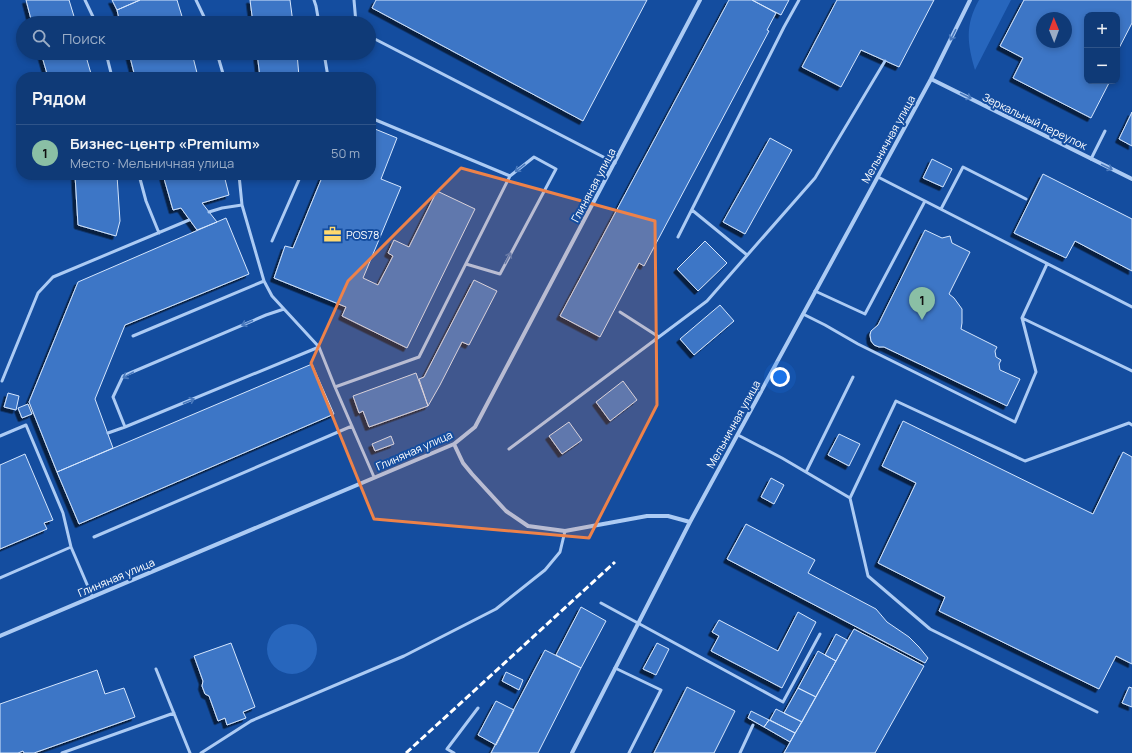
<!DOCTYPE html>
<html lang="ru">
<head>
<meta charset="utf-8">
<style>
  :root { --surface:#0f3a77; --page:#18417c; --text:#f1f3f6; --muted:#9badc6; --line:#2f5489; --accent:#8abfa5 }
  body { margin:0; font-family:Manrope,sans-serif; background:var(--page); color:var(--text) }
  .controls { position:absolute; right:12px; top:12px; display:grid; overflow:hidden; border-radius:8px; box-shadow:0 2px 6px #0003 }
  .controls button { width:36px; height:36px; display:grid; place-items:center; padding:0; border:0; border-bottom:1px solid var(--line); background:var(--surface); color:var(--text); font:20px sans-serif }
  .compass { position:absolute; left:1036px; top:12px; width:36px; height:36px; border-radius:50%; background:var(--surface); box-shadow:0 2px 6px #0003; rotate:359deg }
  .you { position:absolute; left:780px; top:377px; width:14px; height:14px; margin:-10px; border:3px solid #fff; border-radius:50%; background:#1a73e8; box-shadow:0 0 0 6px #1a73e833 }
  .badge { display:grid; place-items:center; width:26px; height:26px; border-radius:50%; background:var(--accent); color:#111; font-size:13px; font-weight:700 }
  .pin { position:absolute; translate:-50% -33px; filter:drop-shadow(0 1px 2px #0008) }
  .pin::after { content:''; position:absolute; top:21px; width:14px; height:12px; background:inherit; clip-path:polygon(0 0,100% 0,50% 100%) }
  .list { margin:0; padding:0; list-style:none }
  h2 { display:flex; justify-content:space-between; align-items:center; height:52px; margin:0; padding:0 16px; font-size:17px }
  h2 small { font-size:13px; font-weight:400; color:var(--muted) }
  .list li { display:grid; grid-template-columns:26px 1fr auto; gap:12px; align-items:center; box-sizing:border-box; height:56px; padding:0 16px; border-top:1px solid var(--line) }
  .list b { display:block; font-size:15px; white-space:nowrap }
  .list p { margin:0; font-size:13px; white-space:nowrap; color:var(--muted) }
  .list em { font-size:13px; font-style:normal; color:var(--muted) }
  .icon { flex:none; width:22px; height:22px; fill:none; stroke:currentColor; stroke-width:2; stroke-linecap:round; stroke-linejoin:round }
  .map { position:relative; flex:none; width:1132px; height:753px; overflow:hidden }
  .search { position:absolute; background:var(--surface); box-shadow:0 2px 6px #0003; left:16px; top:16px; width:360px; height:44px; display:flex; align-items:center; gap:10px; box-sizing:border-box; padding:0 14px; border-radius:22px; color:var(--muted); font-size:15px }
  .panel { position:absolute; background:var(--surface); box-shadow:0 2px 6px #0003; left:16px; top:72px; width:360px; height:108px; border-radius:16px }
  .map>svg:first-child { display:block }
</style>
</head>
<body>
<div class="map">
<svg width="1132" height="753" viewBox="0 0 1132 753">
  <defs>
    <filter id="shadow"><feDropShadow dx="-3.5" dy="3.5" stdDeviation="0" flood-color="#0009"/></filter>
  </defs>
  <rect width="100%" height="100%" fill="#144d9f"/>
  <path fill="#2766bd" d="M979 0H1011L975 70C967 43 965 25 979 0Z
    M267 649a25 25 0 1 1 50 0a25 25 0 1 1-50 0Z"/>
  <path fill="#3d76c6" stroke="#d5e6fd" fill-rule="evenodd" filter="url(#shadow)" d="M26 0H69L76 23H32Z
    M112 0H140L117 10Z
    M140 0H177L184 23H120L117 10Z
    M250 0H290L293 23H253Z
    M376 0H647L583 121 372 8Z
    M729 0H752L776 13 767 30 769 31 644 266 639 263 600 337 560 316Z
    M752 0H789L781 15Z
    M837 0H934L899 67 861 50 841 87 802 67Z
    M1024 0H1132V23L1117 52V15H1087V81H1110L1091 118 1013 78 1023 58 1000 46ZM1042 18H1066V42H1042Z
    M41 53H85L92 77H48Z
    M129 53H192L198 77H135Z
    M257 53H297L299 77H260Z
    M1132 112V146L1119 139Z
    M375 129 397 138 381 179 401 187 363 278 378 285 393 256 388 253 394 240 409 247 437 191 475 209 407 348 342 316 346 307 274 278 285 246 293 248 323 175H371V138Z
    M770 138 792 150 745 234 723 222Z
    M932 159 952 169 943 187 923 178Z
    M1043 174 1132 219V271L1075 241 1066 258 1014 233Z
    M75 175H117L120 221 116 236 78 225Z
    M163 175H224L229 195 202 203 217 222 197 230 181 208 173 210Z
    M226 218 249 274 125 325 95 399 113 448 57 472 29 402 78 282Z
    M925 230 942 238 950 236 952 243 970 252 949 294 954 298 962 309V323L961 329 997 347 995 351 996 357 1001 360 999 364 1000 370 1020 379 1007 406 884 347H879L874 345 871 341 870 335 871 331 878 325Z
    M705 241 727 263 698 291 677 269Z
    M474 280 497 291 469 345 462 342 440 385 428 406 419 379 424 377Z
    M720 305 734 321 694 355 680 339Z
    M312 364 334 414 79 524 57 472Z
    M416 373 428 406 369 427 363 411 359 413 353 396Z
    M623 381 637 400 610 421 596 402Z
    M8 393 19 396 16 410 4 407Z
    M28 404 32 414 22 418 18 408Z
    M903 421 1093 514 1123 452 1132 457V664L1116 656 1099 689 939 611 945 597 878 563 916 483 882 466Z
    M569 422 582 440 562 454 549 436Z
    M839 434 860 444 849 466 828 455Z
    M391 436 394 444 375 451 372 444Z
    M25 454 53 520 44 523 47 529 0 549V465Z
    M771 478 784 485 774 504 761 497Z
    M746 524 815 560 808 573 876 609 887 622 909 637 919 647 928 658 925 663 727 559Z
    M581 607 606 621 581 668 556 655Z
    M798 612 816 622 782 688 711 651 719 636 712 632 719 620 778 651Z
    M854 629 924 666 875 753H784Z
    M836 634 847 640 836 661 825 655Z
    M231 643 255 707 243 712 246 718 227 725 225 718 218 721 209 696 205 694 202 686 203 681 194 656Z
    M657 643 669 649 656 675 643 669Z
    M545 650 581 668 538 753H491Z
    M818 651 836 661 816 697 798 688Z
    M97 670 105 694 124 688 135 717 34 753H24L23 751 18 753H0V704Z
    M506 672 523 680 519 690 502 681Z
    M687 687 735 711 714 753H654Z
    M1129 687 1132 688V707L1122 703Z
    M798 688 816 697 802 722 784 713Z
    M496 701 514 710 496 745 478 735Z
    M776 709 802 722 795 733 770 720Z
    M751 711 769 720 764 727 748 718Z
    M769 720 795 733 790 742 764 727Z"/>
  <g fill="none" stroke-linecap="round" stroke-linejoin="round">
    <path stroke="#accbf4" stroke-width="3" d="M85 0 96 23
      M196 0 207 23
      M314 0 316 6 319 23
      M354 0 356 23
      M369 36 615 163
      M106 53 112 77
      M217 53 224 77
      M324 53 328 77
      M371 118 510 176 419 357 335 387 374 477
      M1091 159 1105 131
      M139 175 146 201 159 233
      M239 175 242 205 264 281 272 296 319 347 335 387
      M878 177 1132 307
      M941 209 963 167 1026 199
      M692 210 747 255
      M209 212 222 208 242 205
      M678 237 784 27 799 0
      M272 241 301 175
      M466 264 500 274 556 169 534 157 510 176
      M815 291 865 314 925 201
      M284 309 266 315 123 376 113 397 125 427 319 347
      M620 312 659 337
      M803 314 825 325 858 344 1015 422 1036 372 1022 318 1047 264
      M1022 318 1132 371
      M133 336 264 281
      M2 381 38 293 53 277 189 220
      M108 433 125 427
      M738 435 782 458 850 498 868 576 930 629 1097 712
      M0 436 26 425 63 513 71 547 92 596
      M509 449 707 301 815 178 885 61
      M806 472 853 377
      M850 498 896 401 1025 461 1129 423 1132 425
      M94 537 352 426
      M0 578 71 547
      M601 603 783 702 820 634
      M615 668 661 690 629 753
      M156 669 190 753
      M62 753 174 713
      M201 753 251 721 404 656 496 609 545 570 560 552 565 531
      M454 753 447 749 478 708
      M740 753 753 725"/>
    <path stroke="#accbf4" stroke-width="4" d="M931 79 1132 179
      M454 444 463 463 472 474 506 511 528 526 565 531 647 516H668L690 522
      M0 636 454 444 475 427 700 0
      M572 753 690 522 931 79 970 0"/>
    <path stroke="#fff" stroke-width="3" stroke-dasharray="7 3" stroke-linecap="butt" d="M406 753 615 562"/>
  </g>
  <defs><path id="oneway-shaft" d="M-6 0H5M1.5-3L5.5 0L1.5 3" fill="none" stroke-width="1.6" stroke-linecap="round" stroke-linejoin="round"/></defs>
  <g stroke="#4979bd">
    <use href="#oneway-shaft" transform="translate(953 35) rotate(117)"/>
    <use href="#oneway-shaft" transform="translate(966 96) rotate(26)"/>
    <use href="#oneway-shaft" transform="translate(1107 167) rotate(26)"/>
    <use href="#oneway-shaft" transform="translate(520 168) rotate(142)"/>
    <use href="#oneway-shaft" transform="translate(508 258) rotate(-62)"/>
    <use href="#oneway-shaft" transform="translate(247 323) rotate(157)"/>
    <use href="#oneway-shaft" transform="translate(128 375) rotate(151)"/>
    <use href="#oneway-shaft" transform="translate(189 401) rotate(-22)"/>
  </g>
  <path fill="#ee8249" fill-opacity="0.2" stroke="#ee8249" stroke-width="3" stroke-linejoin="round" d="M461 168 655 221 657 405 589 538 374 519 311 363 348 281Z"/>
  <defs>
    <symbol id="office-bare" viewBox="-9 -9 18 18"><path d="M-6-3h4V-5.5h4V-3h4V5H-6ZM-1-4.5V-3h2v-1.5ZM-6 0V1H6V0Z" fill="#ffd96f" stroke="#144d9f" stroke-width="2.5" paint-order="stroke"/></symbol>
  </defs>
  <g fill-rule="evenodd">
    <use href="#office-bare" x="320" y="222" width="25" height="25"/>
  </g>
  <g text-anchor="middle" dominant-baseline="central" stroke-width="4" stroke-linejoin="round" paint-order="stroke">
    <g font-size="11" fill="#fff" stroke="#144d9f">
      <text transform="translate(1035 121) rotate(26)">Зеркальный переулок</text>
      <text transform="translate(888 139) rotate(-61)">Мельничная улица</text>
      <text transform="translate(593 185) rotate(-62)">Глиняная улица</text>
      <text transform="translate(733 424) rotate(-61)">Мельничная улица</text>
      <text transform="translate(414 450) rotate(-24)">Глиняная улица</text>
      <text transform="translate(116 577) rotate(-23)">Глиняная улица</text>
    </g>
    <g font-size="11" fill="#fff" stroke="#144d9f" text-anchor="start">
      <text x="346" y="234">POS78</text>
    </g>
  </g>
</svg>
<div class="controls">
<button>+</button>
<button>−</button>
</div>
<svg class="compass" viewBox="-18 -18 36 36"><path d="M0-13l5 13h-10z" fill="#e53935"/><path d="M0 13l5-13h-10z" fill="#9badc6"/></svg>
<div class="you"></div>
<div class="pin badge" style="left:922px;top:320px">1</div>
<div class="search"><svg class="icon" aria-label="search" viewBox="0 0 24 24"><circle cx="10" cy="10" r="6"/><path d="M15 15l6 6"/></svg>Поиск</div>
<section class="panel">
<h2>Рядом<small></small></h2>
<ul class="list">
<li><span class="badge">1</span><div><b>Бизнес-центр «Premium»</b><p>Место · Мельничная улица</p></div><em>50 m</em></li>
</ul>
</section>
</div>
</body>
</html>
